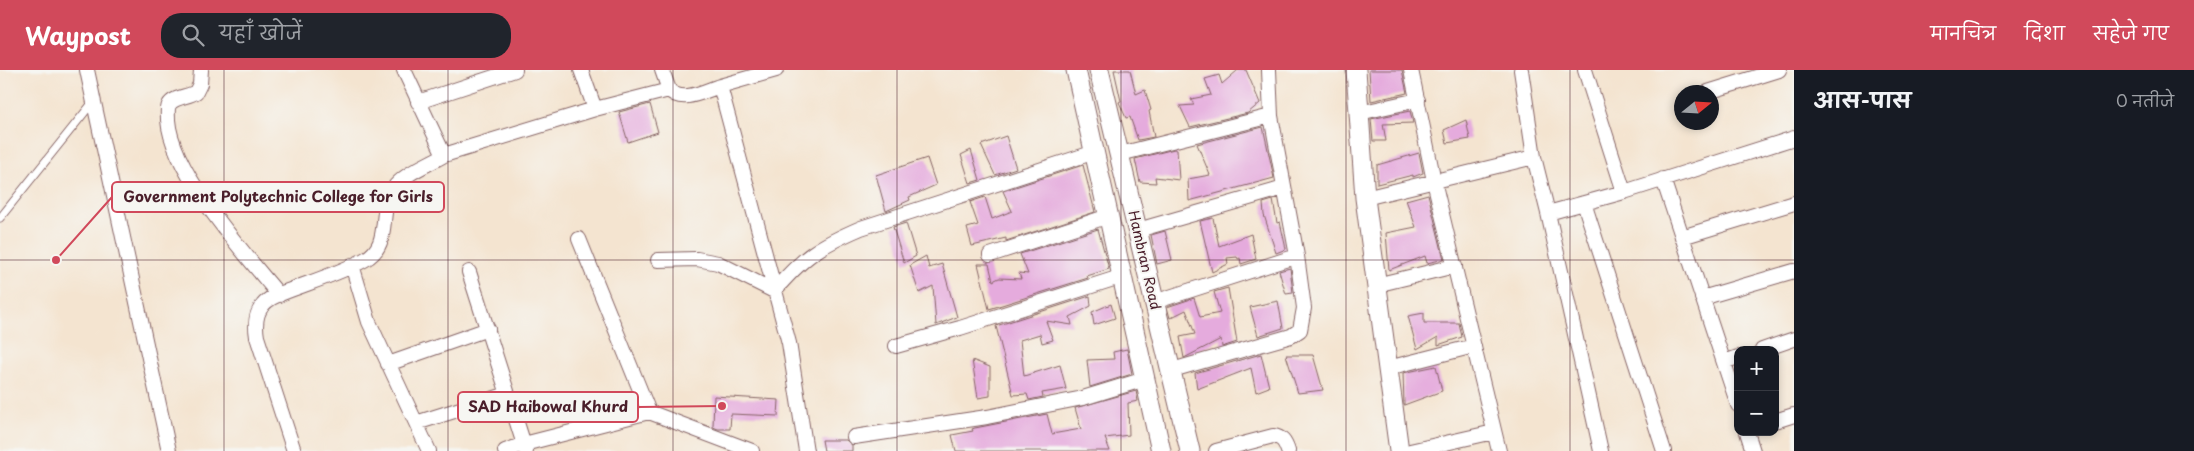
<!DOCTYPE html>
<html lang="hi">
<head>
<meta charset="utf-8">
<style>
  :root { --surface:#171b24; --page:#20242c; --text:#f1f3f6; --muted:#9ea1a6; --line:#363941; --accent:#d1495b }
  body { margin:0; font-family:"Playpen Sans","Playpen Sans Deva",sans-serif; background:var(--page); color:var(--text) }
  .controls { position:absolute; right:15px; bottom:15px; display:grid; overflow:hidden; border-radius:10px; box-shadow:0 2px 8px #0003 }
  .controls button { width:45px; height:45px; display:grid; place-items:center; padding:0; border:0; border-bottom:1px solid var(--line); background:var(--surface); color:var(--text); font:25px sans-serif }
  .compass { position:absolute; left:1674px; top:15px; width:45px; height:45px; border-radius:50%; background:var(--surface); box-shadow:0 2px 8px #0003; rotate:72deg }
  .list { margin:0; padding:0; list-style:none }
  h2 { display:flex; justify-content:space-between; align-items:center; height:65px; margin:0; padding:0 20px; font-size:21px }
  h2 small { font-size:16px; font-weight:400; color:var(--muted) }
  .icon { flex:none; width:28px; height:28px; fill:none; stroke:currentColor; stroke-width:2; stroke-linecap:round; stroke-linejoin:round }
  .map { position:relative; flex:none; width:1794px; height:381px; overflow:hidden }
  header { display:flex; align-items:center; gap:30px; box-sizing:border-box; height:70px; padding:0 25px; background:var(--accent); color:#fff }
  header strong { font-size:24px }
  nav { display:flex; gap:28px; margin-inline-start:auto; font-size:18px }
  .search { width:350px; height:45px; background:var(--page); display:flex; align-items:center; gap:12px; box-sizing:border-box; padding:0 18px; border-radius:20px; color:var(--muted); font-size:19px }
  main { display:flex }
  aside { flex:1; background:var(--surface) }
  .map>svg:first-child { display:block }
</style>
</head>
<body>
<header>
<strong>Waypost</strong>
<div class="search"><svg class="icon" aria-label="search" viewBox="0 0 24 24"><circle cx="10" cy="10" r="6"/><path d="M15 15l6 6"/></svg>यहाँ खोजें</div>
<nav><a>मानचित्र</a><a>दिशा</a><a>सहेजे गए</a></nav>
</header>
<main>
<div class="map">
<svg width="1794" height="381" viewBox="0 0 1794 381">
  <rect width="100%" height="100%" fill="#f6f6f2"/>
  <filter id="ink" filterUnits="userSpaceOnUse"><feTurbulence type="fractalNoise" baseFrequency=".02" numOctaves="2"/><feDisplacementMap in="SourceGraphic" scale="10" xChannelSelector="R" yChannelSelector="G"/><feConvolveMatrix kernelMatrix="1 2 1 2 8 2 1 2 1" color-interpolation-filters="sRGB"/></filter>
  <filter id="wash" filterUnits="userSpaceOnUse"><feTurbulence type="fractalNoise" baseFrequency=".0096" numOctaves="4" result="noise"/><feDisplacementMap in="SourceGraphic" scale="20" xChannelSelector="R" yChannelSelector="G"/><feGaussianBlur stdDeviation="1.12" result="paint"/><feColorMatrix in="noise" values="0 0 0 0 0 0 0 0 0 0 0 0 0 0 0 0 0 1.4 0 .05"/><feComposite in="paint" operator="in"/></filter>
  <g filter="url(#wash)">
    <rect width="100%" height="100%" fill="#f4e4d0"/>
    <g id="blocks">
      <path fill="#e5abdd" d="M1114 0H1130L1136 24 1145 20 1151 40 1149 41 1154 67 1138 70 1130 47 1126 48 1119 32 1121 31Z
        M1238 0H1246L1260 33 1248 43 1190 57 1180 36 1194 35 1191 29 1211 25 1205 9 1219 5 1222 14Z
        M1369 0H1402L1407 23 1371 31Z
        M650 34 658 62 628 72 619 42Z
        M1410 41 1413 53 1383 54 1386 71H1373L1371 49Z
        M1466 50 1470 69 1447 73 1444 60Z
        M1263 57 1274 108 1189 131 1188 109 1210 105 1197 74Z
        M1006 66 1016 98 995 105 981 75Z
        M1174 79 1177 80 1179 110 1155 107 1156 113 1140 112 1135 89Z
        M971 80 980 110 970 113 961 85Z
        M1419 83 1423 103 1413 107V105L1377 114V95Z
        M927 88 936 115 909 127 910 130 886 141 876 105Z
        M1083 95 1095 142 1006 171V168L972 176 967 158 978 155 970 132 985 127 992 149 1012 141 1003 121Z
        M1428 124 1444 189 1427 193 1425 186 1389 200 1386 163 1416 157 1406 130Z
        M1273 130 1277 153 1280 152 1286 179 1276 183 1264 145 1263 133Z
        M1213 148 1219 176 1251 164 1256 189 1241 194 1240 188 1238 189 1237 187 1227 188 1228 194 1212 202 1200 151Z
        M906 153 916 186 904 193 893 157Z
        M1098 159 1109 199 1087 206 1088 208 989 239 978 194H989L993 211 999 208 1021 209 1019 203 1028 204 1020 184Z
        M1165 161 1172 190 1157 194 1151 165Z
        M926 186 929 198 942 194 957 247 936 255 933 216 919 223 910 195Z
        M1290 198 1293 223 1286 224 1279 201Z
        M1228 218 1237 272 1222 277 1221 269 1184 288 1180 267 1195 264 1186 240 1170 248 1167 237 1194 228 1200 247 1220 243 1214 222Z
        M1090 226 1091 236 1070 247 1072 255 1046 251 1053 270 1042 273 1040 264 1020 270 1024 306 1060 295 1066 319 1042 323 1043 327 1029 330 1027 324 1013 325 996 256Z
        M1278 231 1283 258 1258 266 1250 237Z
        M1111 234 1115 248 1094 255 1092 242Z
        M1424 243V253H1459L1462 267 1438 275V267L1417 279 1408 246Z
        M1127 279 1132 304 1090 317 1087 290 1114 289 1113 282Z
        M1261 284 1269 317 1256 322 1251 298 1197 319 1195 303Z
        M1286 285H1313L1323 320 1298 323Z
        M972 290 990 297V326L978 328Z
        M1436 296 1442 321 1404 335 1403 303Z
        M1136 321 1138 331 1128 333 1129 365 1105 368 1110 381H956L952 365 973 361 972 359 975 358 1047 344 1052 364 1081 359 1075 338Z
        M714 326 779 330 778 346 731 344 730 359H718L713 357Z
        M822 370H846L852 375V381H824Z"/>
    </g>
  </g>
  <g filter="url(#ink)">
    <use href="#blocks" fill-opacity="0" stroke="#866465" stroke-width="1"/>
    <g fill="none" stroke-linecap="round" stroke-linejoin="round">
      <defs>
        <path id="lane" d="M0 148 93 32"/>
        <path id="street" d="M87 0 169 381
          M201 0 200 14 196 22C188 27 173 27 169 35 167 39 168 45 168 50 172 103 245 184 279 225
          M404 0 444 85 595 39 669 20C682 34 704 21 720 16
          M581 0 595 39
          M662 0 669 20
          M776 0 720 16 789 273 806 381
          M1411 0 1434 111 1499 381
          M1521 0 1534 87 1548 143
          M1585 0 1624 122 1548 143 1601 381
          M1708 22 1779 0
          M418 32 515 0
          M1359 43 1418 30
          M1120 84 1271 46
          M1663 109 1738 335
          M1624 122 1794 68
          M1365 128 1534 87
          M1584 133 1664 381
          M1138 160 1284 118
          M1682 167 1794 133
          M579 169 649 342
          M990 185 1109 146
          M658 190 697 189 718 193 774 221C804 186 819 176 861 158L1095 82
          M352 195 369 252 429 381
          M469 202 526 381
          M1376 215 1455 196
          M1702 228 1794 201
          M1154 232 1297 186
          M896 276 960 258 1123 206
          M1762 280 1794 269
          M1724 292 1738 287
          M388 294 488 259
          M1388 298 1474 276
          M1172 300 1291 266 1300 260 1304 238 1297 186 1271 46 1269 0
          M1775 351 1794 345
          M416 353 508 324
          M1747 362 1753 381
          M854 367 987 347 1083 328 1145 309
          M294 381 257 267C255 255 255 244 263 235 270 226 283 223 293 219 317 210 342 202 364 190 393 175 377 141 393 119 404 103 428 95 444 85
          M505 381 524 374 649 342 752 381
          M1216 381 1273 366C1282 367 1285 372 1288 381
          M1410 381 1494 362"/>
        <path id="secondary" d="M1076 0 1161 381
          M1099 0 1190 381
          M1356 0 1365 128 1399 381"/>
      </defs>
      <use href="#lane" stroke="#866465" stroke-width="9"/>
      <use href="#street" stroke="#866465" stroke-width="16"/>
      <use href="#secondary" stroke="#866465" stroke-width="21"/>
      <use href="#lane" stroke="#fff" stroke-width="7"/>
      <use href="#street" stroke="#fff" stroke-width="14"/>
      <use href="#secondary" stroke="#fff" stroke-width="19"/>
    </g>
  </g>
  <path fill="none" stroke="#4a1f2b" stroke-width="1" stroke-opacity="0.55" d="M224 0V381M448 0V381M673 0V381M897 0V381M1121 0V381M1346 0V381M1570 0V381M0 190H1794"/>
  <g text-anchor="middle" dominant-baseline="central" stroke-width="4" stroke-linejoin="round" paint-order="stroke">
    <g font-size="14" fill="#4a1f2b" stroke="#f6f6f2">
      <text transform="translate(1145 190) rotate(77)">Hambran Road</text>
    </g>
  </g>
  <path fill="none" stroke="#d1495b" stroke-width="2" d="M56 190L112 127M722 336L638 337"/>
  <g fill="#d1495b" stroke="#f6f6f2" stroke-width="2">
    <circle cx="56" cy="190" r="5"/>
    <circle cx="722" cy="336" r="5"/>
  </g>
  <g fill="#f6f6f2" stroke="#d1495b" stroke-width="2">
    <rect x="112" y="112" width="332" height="30" rx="5"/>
    <rect x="458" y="322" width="180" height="30" rx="5"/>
  </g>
  <g font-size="15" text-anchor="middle" font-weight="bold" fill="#4a1f2b">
    <text x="278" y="132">Government Polytechnic College for Girls</text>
    <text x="548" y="342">SAD Haibowal Khurd</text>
  </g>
</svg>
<div class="controls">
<button>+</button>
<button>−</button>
</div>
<svg class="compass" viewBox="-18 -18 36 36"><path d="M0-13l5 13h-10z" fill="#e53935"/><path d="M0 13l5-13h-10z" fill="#9ea1a6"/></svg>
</div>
<aside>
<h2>आस-पास<small>0 नतीजे</small></h2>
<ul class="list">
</ul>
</aside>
</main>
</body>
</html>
